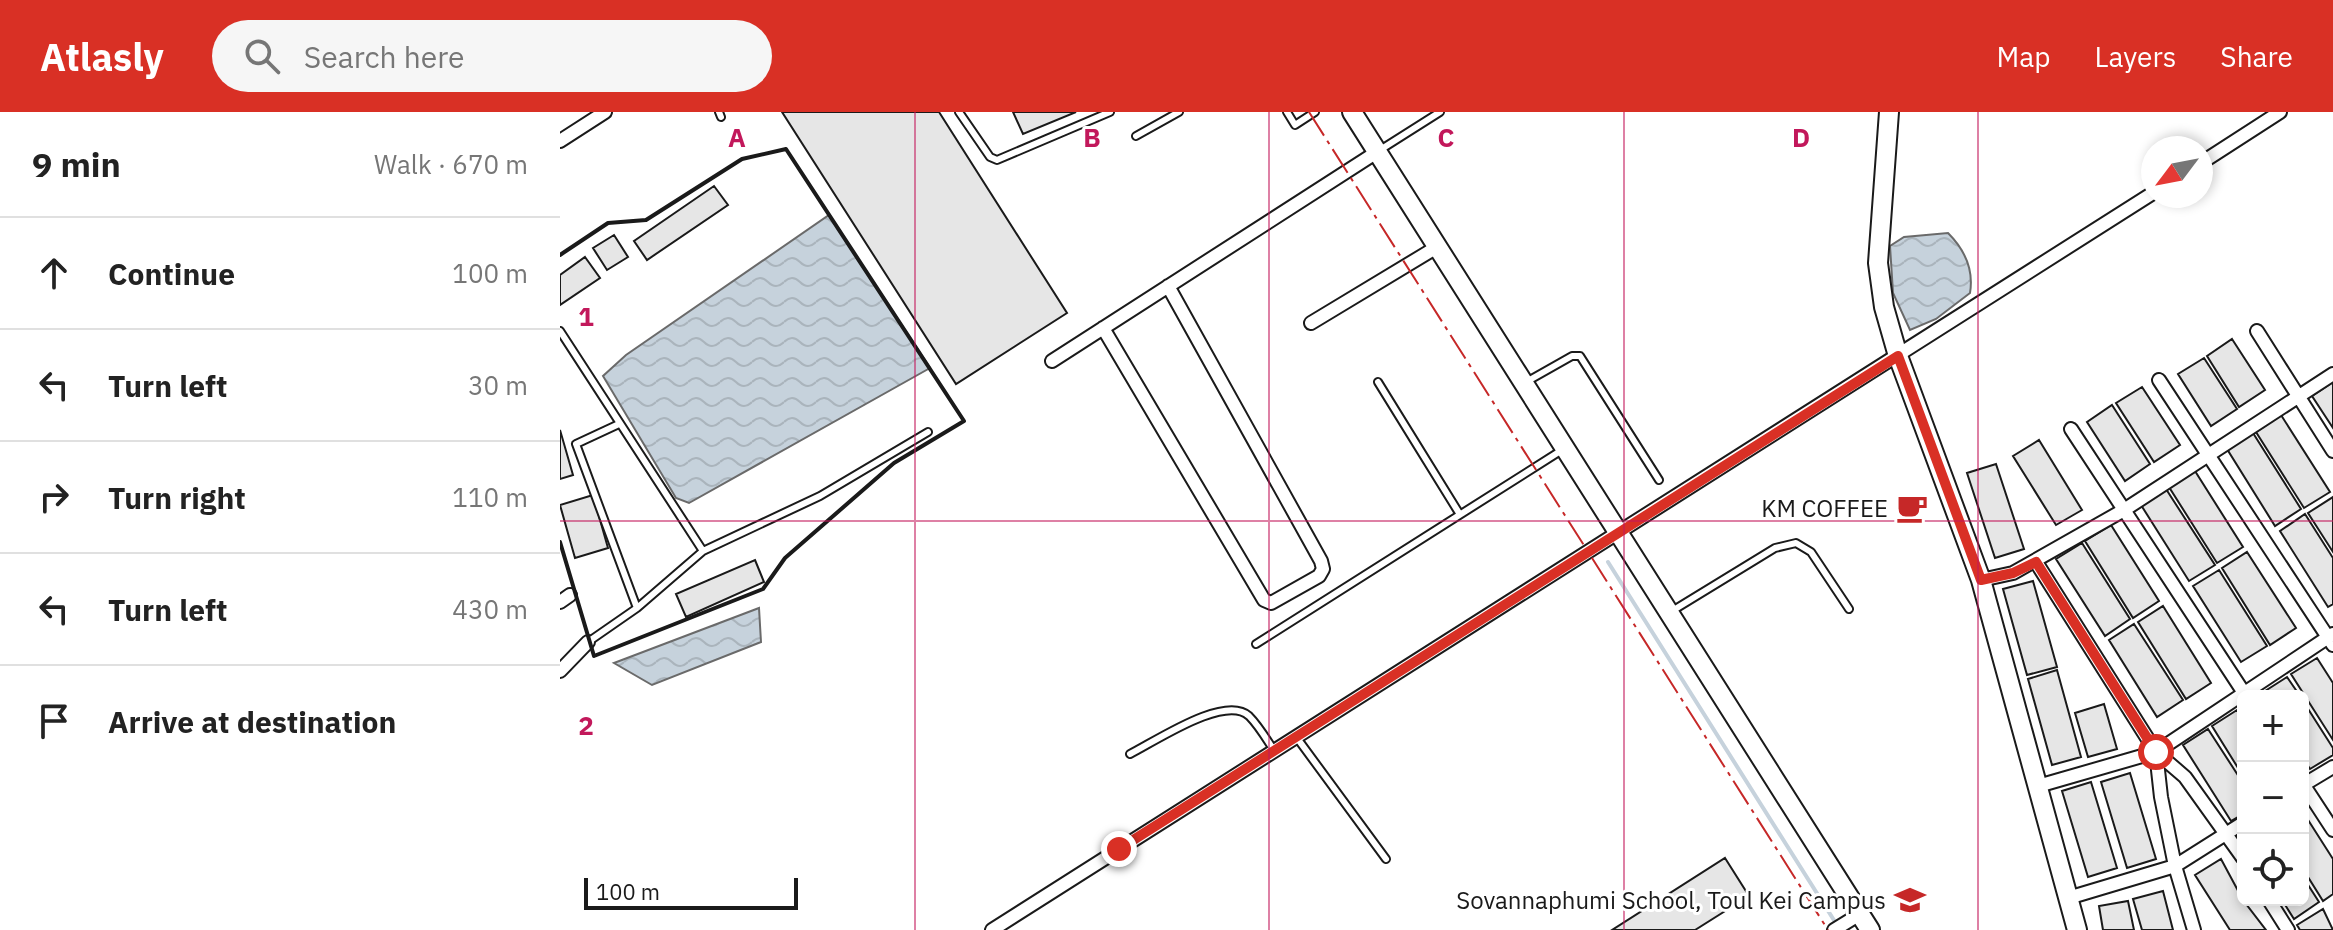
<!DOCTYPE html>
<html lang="en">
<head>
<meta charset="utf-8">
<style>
  :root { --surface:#fff; --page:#f6f6f6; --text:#222; --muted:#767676; --line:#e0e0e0; --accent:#d93025 }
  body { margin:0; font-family:"IBM Plex Sans",sans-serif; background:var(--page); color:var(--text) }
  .controls { position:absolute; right:24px; bottom:24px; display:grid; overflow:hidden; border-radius:12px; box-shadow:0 4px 12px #0003 }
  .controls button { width:72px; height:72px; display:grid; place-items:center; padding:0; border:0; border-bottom:2px solid var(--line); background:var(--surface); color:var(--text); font:40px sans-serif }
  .compass { position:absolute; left:1581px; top:24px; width:72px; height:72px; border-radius:50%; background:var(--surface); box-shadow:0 4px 12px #0003; rotate:238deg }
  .scale { position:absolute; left:24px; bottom:20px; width:214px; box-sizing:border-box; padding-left:8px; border:4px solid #1a1a1a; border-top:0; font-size:22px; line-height:28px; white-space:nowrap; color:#1a1a1a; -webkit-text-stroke:6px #fff; paint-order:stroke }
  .stop { position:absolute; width:24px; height:24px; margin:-18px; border:6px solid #d93025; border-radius:50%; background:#fff }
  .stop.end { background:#d93025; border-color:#fff; box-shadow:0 2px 8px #0008 }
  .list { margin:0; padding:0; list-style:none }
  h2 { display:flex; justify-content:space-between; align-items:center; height:104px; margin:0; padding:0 32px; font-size:34px }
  h2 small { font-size:26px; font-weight:400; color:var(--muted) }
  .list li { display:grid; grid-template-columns:52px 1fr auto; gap:24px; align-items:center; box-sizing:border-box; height:112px; padding:0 32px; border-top:2px solid var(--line) }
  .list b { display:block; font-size:30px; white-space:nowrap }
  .list em { font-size:26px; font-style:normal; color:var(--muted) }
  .icon { flex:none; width:44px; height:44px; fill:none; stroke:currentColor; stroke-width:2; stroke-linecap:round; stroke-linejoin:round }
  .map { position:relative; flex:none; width:1773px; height:818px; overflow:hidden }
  header { display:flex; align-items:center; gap:48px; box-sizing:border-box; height:112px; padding:0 40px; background:var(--accent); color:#fff }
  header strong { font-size:38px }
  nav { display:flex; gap:44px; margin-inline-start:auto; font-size:28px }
  .search { width:560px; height:72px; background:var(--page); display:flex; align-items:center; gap:20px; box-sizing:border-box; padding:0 28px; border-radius:44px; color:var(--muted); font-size:30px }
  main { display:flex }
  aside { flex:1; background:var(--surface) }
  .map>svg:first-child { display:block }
</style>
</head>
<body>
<header>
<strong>Atlasly</strong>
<div class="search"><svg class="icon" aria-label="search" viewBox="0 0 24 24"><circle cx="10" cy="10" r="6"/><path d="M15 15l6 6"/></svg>Search here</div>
<nav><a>Map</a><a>Layers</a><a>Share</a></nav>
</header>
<main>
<aside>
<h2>9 min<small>Walk · 670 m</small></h2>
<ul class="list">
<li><svg class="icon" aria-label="ahead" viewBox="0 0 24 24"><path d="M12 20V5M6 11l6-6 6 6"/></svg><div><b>Continue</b></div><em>100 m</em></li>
<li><svg class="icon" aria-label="left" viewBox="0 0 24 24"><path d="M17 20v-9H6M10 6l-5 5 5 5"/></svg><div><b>Turn left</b></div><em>30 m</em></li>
<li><svg class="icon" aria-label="right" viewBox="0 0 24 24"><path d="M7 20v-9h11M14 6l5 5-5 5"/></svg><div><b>Turn right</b></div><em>110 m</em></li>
<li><svg class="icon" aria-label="left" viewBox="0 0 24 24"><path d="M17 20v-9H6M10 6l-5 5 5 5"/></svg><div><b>Turn left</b></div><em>430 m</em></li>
<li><svg class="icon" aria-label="arrive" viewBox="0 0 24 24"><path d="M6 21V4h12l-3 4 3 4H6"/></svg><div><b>Arrive at destination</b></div></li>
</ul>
</aside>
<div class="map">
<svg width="1773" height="818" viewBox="0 0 1773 818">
  <defs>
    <pattern id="water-waves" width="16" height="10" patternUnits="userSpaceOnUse" patternTransform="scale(2)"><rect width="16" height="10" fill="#c6d2dc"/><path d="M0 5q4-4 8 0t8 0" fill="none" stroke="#aab4bc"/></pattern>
  </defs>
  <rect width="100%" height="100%" fill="#fff"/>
  <path fill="url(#water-waves)" stroke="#6a6a6a" stroke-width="2" d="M269 103 370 256 129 391 116 386 43 264 66 243Z
    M1388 121C1405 138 1414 157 1410 181L1376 207 1350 218 1333 181 1330 134 1344 125Z
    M199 496 201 530 92 573 54 551Z"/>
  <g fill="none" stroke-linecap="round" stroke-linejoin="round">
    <path stroke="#c6d2dc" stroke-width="4" d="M1048 450 1277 813"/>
  </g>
  <path fill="#e6e6e6" stroke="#1a1a1a" stroke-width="2" d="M222 0H379L507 201 396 272Z
    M453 0H516L463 22Z
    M154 74 168 93 87 148 74 129Z
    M54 123 68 145 47 158 33 136Z
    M25 145 40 166 0 193V163Z
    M1672 227 1705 278 1679 295 1647 244Z
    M1644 246 1677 297 1651 314 1618 262Z
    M1773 270V316L1752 284Z
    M1582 275 1620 333 1594 350 1556 291Z
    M1552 293 1590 352 1565 369 1527 310Z
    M1721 303 1770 380 1744 396 1696 320Z
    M0 318 13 363 0 367Z
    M1693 321 1741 397 1715 414 1667 337Z
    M1479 328 1522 398 1496 413 1453 344Z
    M1436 352 1464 437 1435 446 1407 361Z
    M1635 359 1683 435 1657 451 1609 375Z
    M1606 377 1655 453 1629 469 1581 393Z
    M33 383 48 436 15 446 0 393Z
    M1773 385V440L1748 401Z
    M1745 402 1773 446V492L1768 495 1720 419Z
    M1551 413 1599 489 1573 506 1525 429Z
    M1522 431 1570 507 1545 524 1496 447Z
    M1687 440 1736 516 1710 533 1662 456Z
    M195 448 204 470 126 505 116 482Z
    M1659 458 1707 534 1681 550 1633 474Z
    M1473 469 1497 555 1467 563 1443 477Z
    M1603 494 1651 571 1626 587 1578 510Z
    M1574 512 1623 588 1597 605 1549 528Z
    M1757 546 1773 571V628L1731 562Z
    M1497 558 1521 645 1492 653 1468 567Z
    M1727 565 1740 584H1704L1702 581Z
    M1743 589 1773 636V643L1750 657 1743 646Z
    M1544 592 1557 637 1528 645 1515 601Z
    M1677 598 1683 607V664L1652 614Z
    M1648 617 1683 671V702L1671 709 1623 633Z
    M1570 661 1596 747 1567 756 1541 670Z
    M1531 670 1557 756 1528 765 1502 679Z
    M1743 700 1773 747V782L1763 789 1743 757Z
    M1165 746 1189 784 1135 818H1052Z
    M1661 747 1683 788 1706 818H1670L1635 763Z
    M1743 765 1759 790 1734 807 1722 788H1743Z
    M1603 779 1613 818H1582L1573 787Z
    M1568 789 1574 818H1543L1539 794Z
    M1763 797 1773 818H1740L1737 813Z"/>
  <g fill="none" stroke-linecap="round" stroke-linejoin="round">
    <defs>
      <path id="lane" d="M159 0 161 5
        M399 0 430 45 437 48 550 0
        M727 0 735 13 755 0
        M576 24 619 0
        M820 38 880 0
        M0 219 143 439
        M818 270 899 401
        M966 270 1012 244H1020L1099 368
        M59 312 16 332 77 496
        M1112 499 1215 436 1236 431 1251 440 1289 497
        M28 530 77 496 143 439 260 384 368 320
        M696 532 1002 338
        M737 626 826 747
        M570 642C596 629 665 582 689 604 699 614 707 628 715 640"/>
      <path id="street" d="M0 29 45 0
        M1641 51 1720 0
        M751 211 877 135
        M543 216 704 488 711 491 759 464 763 457 761 449 608 174
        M1697 219 1773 339
        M492 249 817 40
        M1599 268 1773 533
        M1511 317 1686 584
        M1476 450 1596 640 1601 685 1615 754 1634 818
        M1421 468 1453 461 1564 398 1773 262
        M0 490 10 483
        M0 559 28 530
        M1596 640 1625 665 1683 746
        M1743 672 1773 718
        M1743 673 1773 655
        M1478 674 1596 640 1773 522
        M1508 786 1615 754 1683 711
        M1709 788 1728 818
        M432 818 1593 81
        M1274 818 1300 802"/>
      <path id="secondary" d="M792 0 1310 818
        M1329 0 1318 151 1324 195 1338 244 1421 468 1517 818"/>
    </defs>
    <use href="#lane" stroke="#1a1a1a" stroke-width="10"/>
    <use href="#street" stroke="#1a1a1a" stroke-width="16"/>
    <use href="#secondary" stroke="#1a1a1a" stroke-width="22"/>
    <use href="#lane" stroke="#fff" stroke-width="6"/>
    <use href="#street" stroke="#fff" stroke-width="12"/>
    <use href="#secondary" stroke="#fff" stroke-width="18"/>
    <path stroke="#1a1a1a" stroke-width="4" d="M0 143 48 111 86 108 182 47 226 37 404 309 334 351 225 446 203 477 34 544 0 430"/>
    <path stroke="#c62828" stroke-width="2" stroke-dasharray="28 6 4 6" stroke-linecap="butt" d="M749 0 1268 818"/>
  </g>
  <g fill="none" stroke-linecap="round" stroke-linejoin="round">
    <path stroke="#d93025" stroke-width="10" d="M559 737 1338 244 1421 468 1453 461 1476 450 1596 640"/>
  </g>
  <path fill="none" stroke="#c2185b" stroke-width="2" stroke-opacity="0.55" d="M355 0V818M709 0V818M1064 0V818M1418 0V818M0 409H1773"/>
  <defs>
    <symbol id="cafe-bare" viewBox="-9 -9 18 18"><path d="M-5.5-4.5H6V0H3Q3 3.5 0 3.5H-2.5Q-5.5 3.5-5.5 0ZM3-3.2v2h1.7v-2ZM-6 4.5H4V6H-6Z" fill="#c62828" stroke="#fff" stroke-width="2.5" paint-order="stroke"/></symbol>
    <symbol id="university-bare" viewBox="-9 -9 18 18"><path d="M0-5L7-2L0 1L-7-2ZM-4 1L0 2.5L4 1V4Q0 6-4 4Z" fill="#c62828" stroke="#fff" stroke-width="2.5" paint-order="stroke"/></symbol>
  </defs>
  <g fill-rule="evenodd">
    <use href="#cafe-bare" x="1330" y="374" width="44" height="44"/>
    <use href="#university-bare" x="1328" y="766" width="44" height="44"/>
  </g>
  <g text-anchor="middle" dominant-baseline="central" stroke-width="6" stroke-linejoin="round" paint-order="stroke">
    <g font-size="24" fill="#1a1a1a" stroke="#fff" text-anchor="end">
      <text x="1328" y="396">KM COFFEE</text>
      <text x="1326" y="788">Sovannaphumi School, Toul Kei Campus</text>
    </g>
  </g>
  <g font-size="26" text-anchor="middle" font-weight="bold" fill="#c2185b" stroke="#fff" stroke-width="6" stroke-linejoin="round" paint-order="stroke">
    <text x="177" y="35">A</text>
    <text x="532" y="35">B</text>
    <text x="886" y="35">C</text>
    <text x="1241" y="35">D</text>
    <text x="26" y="214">1</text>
    <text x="26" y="623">2</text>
  </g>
</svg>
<div class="controls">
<button>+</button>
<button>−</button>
<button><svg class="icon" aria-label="locate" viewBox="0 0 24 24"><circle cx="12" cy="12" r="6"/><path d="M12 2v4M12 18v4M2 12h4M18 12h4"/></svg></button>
</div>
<svg class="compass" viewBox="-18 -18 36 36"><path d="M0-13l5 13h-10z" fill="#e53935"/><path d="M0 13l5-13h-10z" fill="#767676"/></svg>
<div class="scale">100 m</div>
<div class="stop" style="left:1596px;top:640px"></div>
<div class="stop end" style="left:559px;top:737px"></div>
</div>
</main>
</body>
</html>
